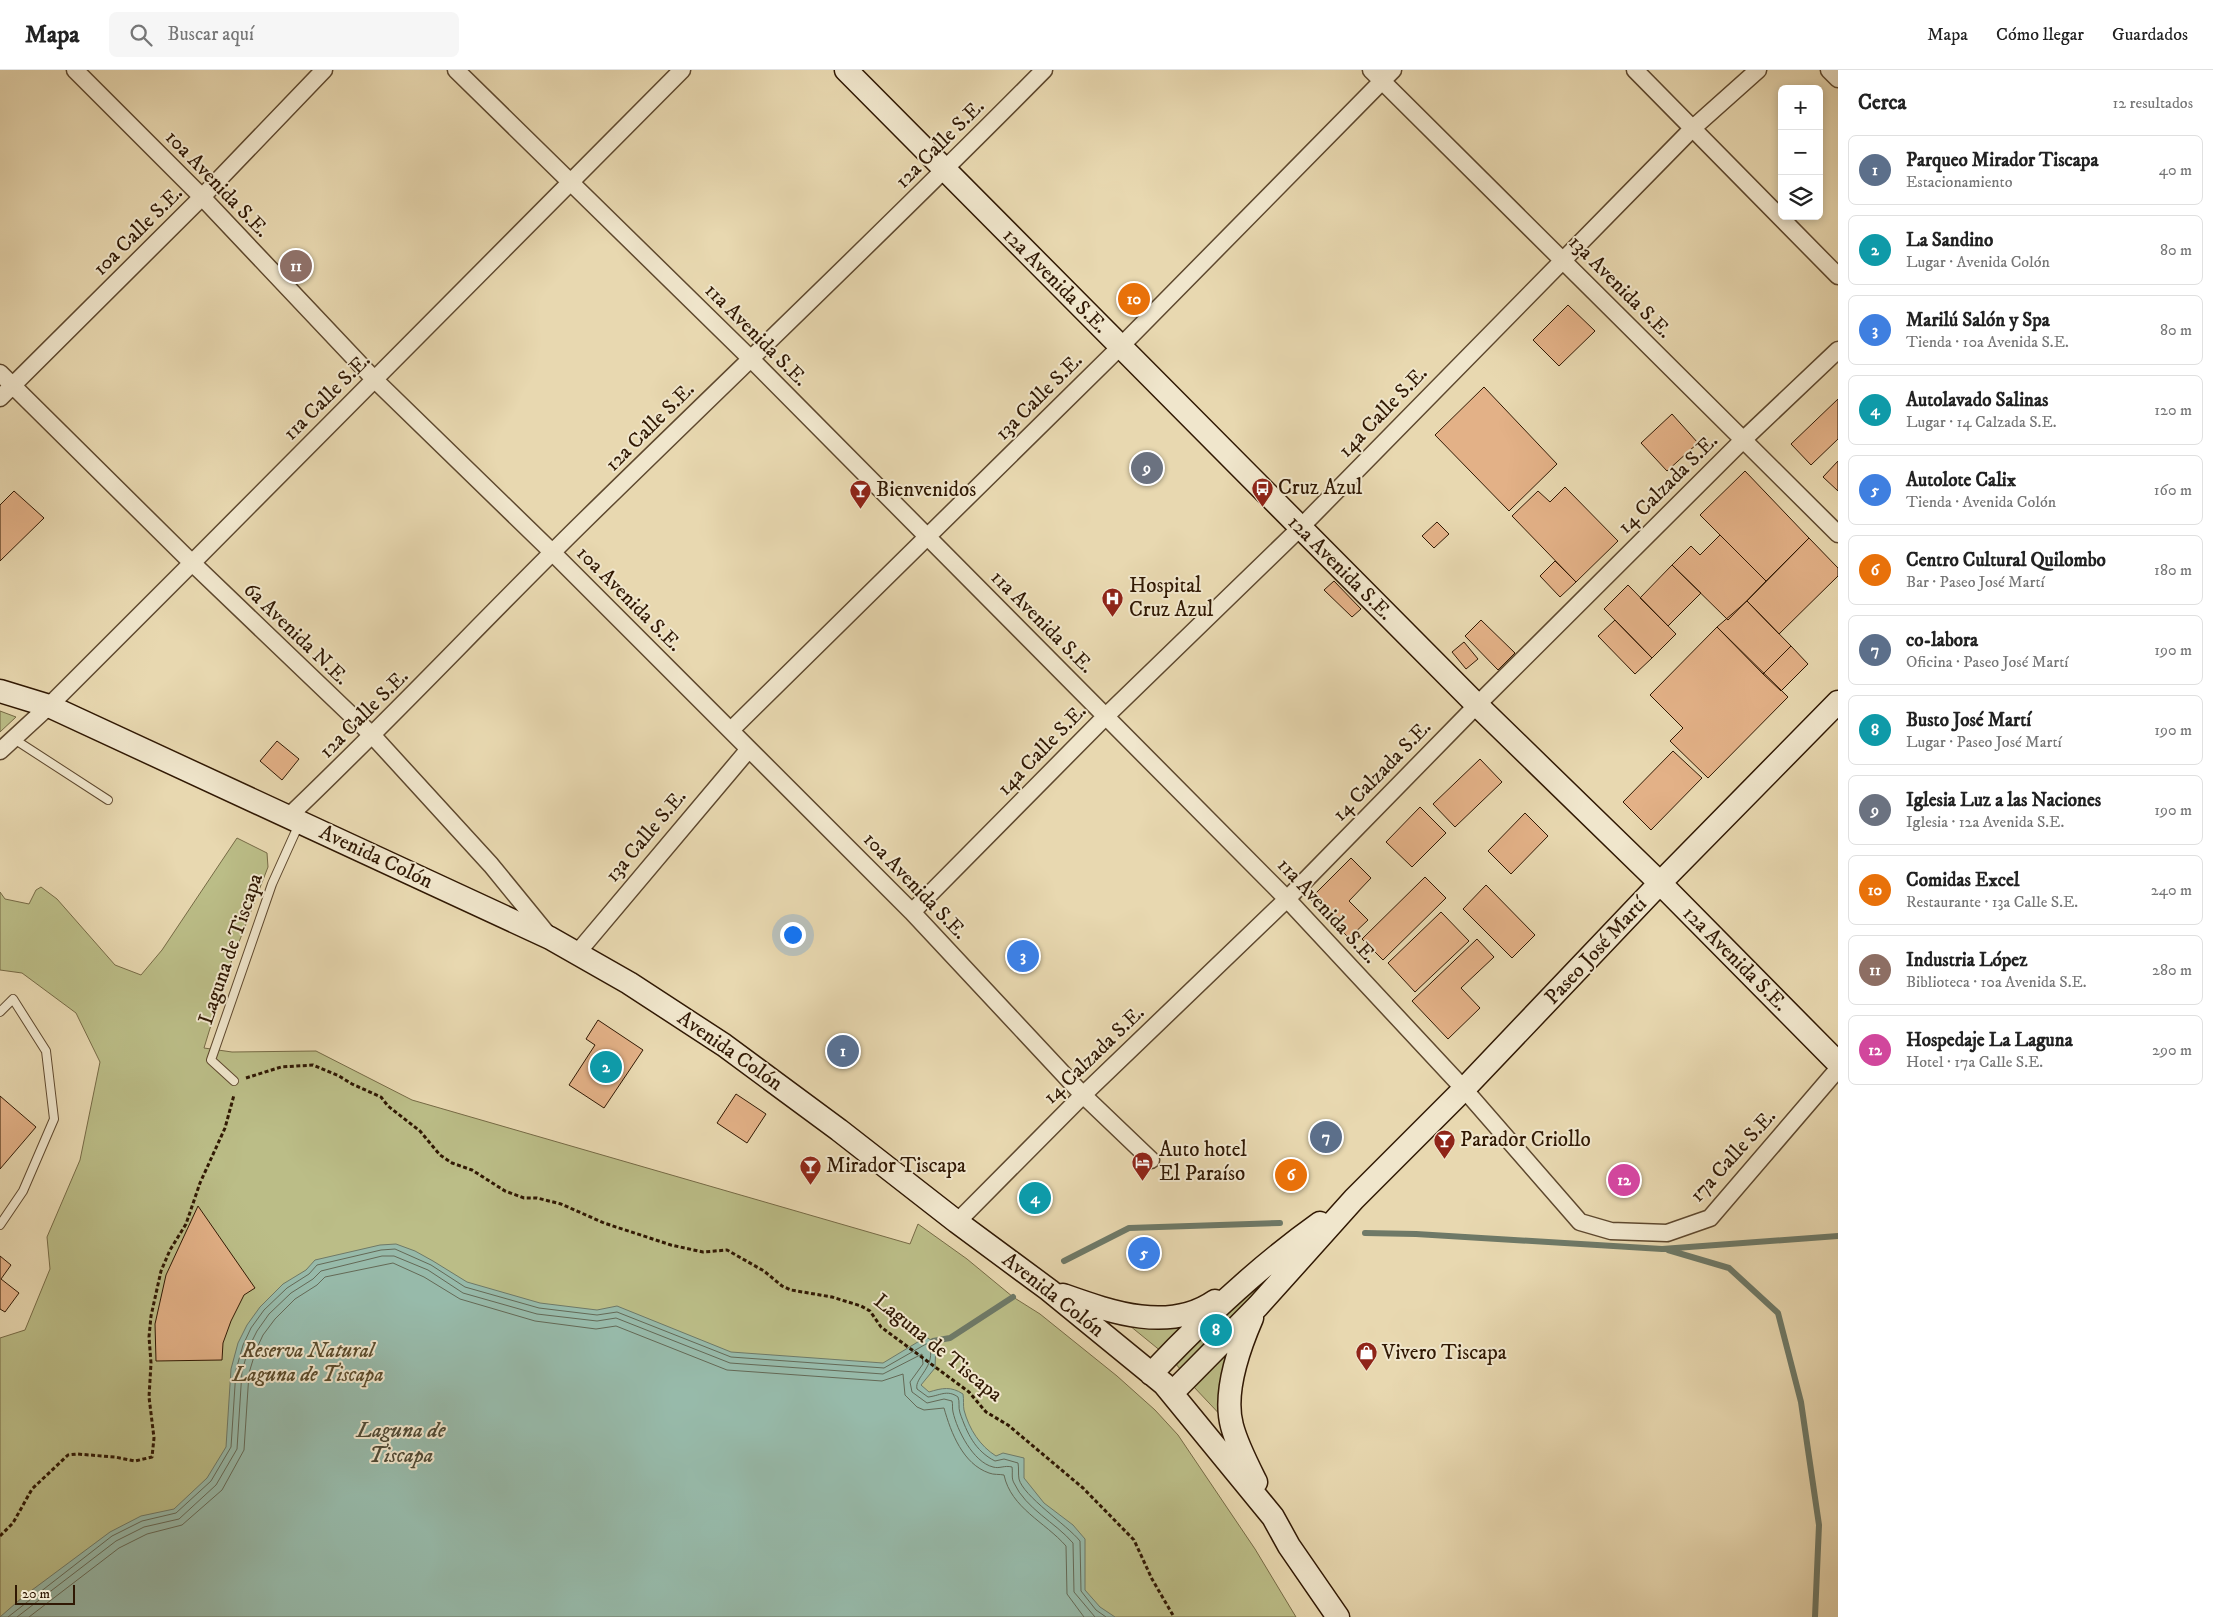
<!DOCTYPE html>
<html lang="es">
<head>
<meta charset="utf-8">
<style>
  :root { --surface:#fff; --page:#f6f6f6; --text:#222; --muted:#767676; --line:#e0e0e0; --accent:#db2777 }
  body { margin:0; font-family:"IM FELL DW Pica",serif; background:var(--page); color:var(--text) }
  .controls { position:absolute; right:15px; top:15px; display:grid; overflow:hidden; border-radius:8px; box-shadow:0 2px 8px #0003 }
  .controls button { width:45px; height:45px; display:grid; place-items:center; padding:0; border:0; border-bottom:1px solid var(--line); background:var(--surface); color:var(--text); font:25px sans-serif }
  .scale { position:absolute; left:15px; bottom:12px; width:60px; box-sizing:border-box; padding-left:5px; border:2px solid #301803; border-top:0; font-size:14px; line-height:18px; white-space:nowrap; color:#301803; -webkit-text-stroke:4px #f0e6cc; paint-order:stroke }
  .you { position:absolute; left:792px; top:864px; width:18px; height:18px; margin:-12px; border:4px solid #fff; border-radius:50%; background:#1a73e8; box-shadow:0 0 0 8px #1a73e833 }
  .badge { display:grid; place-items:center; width:32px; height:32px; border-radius:50%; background:var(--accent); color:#fff; font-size:16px; font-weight:700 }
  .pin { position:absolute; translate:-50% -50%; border:2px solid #fff; box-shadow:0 1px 5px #0006 }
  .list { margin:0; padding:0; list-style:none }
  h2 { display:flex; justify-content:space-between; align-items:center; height:65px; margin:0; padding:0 20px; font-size:21px }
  h2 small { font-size:16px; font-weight:400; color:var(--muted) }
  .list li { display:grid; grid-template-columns:32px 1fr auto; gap:15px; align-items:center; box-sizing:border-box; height:70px; margin:0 10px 10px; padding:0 10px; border:1px solid var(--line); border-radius:8px }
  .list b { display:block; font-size:19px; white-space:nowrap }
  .list p { margin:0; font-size:16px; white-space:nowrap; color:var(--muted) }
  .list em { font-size:16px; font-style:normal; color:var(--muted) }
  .icon { flex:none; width:28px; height:28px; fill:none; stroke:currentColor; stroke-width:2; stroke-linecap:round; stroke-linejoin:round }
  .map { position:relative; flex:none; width:1838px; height:1547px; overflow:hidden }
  header { display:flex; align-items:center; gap:30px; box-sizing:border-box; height:70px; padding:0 25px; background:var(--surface); border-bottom:1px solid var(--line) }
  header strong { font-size:24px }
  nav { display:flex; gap:28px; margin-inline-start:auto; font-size:18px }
  .search { width:350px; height:45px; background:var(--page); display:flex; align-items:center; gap:12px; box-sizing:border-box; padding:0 18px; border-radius:8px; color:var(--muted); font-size:19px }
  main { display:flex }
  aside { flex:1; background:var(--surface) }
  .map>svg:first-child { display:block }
</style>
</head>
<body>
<header>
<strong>Mapa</strong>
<div class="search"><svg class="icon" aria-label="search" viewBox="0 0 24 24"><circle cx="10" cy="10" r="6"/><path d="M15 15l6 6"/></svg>Buscar aquí</div>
<nav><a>Mapa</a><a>Cómo llegar</a><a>Guardados</a></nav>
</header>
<main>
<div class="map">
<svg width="1838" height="1547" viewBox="0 0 1838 1547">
  <rect width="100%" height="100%" fill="#e8d8b0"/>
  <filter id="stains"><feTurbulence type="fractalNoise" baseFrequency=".004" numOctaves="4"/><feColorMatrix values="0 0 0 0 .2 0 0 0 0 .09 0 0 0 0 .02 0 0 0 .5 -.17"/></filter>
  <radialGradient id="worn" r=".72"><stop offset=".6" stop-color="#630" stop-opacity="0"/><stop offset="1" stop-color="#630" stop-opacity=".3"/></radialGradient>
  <path fill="#bbbd87" stroke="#766a45" d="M0 641 16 647 0 662Z
    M237 768 267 783 268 797 227 903 204 978 232 982 316 981 412 1030 910 1174 918 1154 967 1189 1013 1227 1040 1244 1117 1306 1155 1340 1178 1365 1255 1479 1296 1547H0V1268L25 1260 50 1199 47 1167 80 1090 100 992 76 943 22 903 0 900V822L5 829 29 834 36 820 41 817 57 829 115 895 141 905 162 880Z
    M1278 1199 1281 1202 1181 1300 1174 1292 1202 1263Z
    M1124 1251 1191 1253 1162 1282Z
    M1234 1269 1226 1351 1193 1316Z"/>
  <path fill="#97baaa" stroke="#6e7967" d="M396 1174 415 1181 433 1191 467 1212 540 1233 597 1240 617 1236 731 1282 883 1293 926 1267 936 1273 935 1298 921 1315 929 1322C942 1318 951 1316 963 1324 964 1330 963 1335 964 1340 969 1359 980 1376 996 1386L1003 1383 1024 1388V1408L1044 1433 1073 1455 1085 1469V1520L1100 1537 1115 1547H0L24 1526 110 1462 141 1446 174 1439 207 1408 226 1377 231 1299 238 1273 247 1255 260 1237 283 1214 306 1200 315 1190 380 1175Z"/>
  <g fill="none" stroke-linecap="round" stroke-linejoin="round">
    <path stroke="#646956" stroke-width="1" d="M8 1547 112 1466 142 1451 176 1443 211 1411 231 1377 236 1300 243 1275 251 1258 264 1240 287 1218 309 1204 317 1195 381 1180 395 1179 431 1195 465 1217 539 1238 597 1245 617 1242 731 1287 884 1298 926 1274H929C937 1297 914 1307 917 1319L928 1327C939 1326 947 1319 958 1327 960 1332 958 1337 960 1343 967 1363 975 1381 995 1391L1004 1389 1018 1393C1019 1398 1018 1404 1019 1409 1023 1426 1067 1455 1080 1471L1081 1521 1096 1540 1106 1547
      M17 1547 116 1471 144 1457 179 1449 216 1415 237 1379 242 1301 249 1277 257 1261 269 1244 291 1223 313 1209 321 1201 382 1186H394L428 1200 463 1223 537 1244 597 1251 616 1248 730 1293 883 1304 922 1284 923 1294 910 1312 912 1322 927 1333 944 1329 952 1331C953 1334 952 1338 953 1342 957 1360 973 1392 993 1397 1000 1399 1004 1395 1012 1397 1013 1402 1011 1408 1014 1413 1026 1439 1055 1452 1073 1473L1074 1522 1095 1547
      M29 1547 119 1478 147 1464 182 1455 222 1420 244 1380 249 1303 256 1280 263 1265 275 1249 295 1229 317 1215 325 1207 393 1193 424 1207 460 1229 535 1251 596 1259 616 1256 727 1300 882 1311 903 1304 905 1325 917 1337 924 1340 944 1338C951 1363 963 1394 989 1403 994 1405 999 1404 1004 1405 1011 1438 1045 1452 1066 1476L1067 1524 1084 1547"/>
    <path stroke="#6e7967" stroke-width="6" d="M1365 1163 1416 1164 1662 1179 1838 1166
      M1668 1180 1729 1198 1778 1243 1801 1332 1819 1455 1815 1547
      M1064 1191 1129 1158 1280 1153
      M933 1271 950 1268 1013 1227"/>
  </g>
  <path fill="#e3b187" stroke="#301803" d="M1568 235 1595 261 1559 296 1533 270Z
    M1484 317 1557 394 1509 441 1435 365Z
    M1838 329V369L1811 395 1791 374Z
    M1672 344 1698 373 1667 401 1641 373Z
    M1838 391V421L1823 407Z
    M1745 401 1809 468 1766 511 1700 445Z
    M1565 417 1618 471 1576 512 1512 446 1538 421 1550 432Z
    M14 421 44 448 0 491V435Z
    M1437 452 1449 464 1434 478 1422 466Z
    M1720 465 1766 511 1728 550 1672 495 1691 476 1700 485Z
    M1809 468 1838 498V506L1779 564 1747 531Z
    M1555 491 1576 512 1560 527 1540 506Z
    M1672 495 1701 523 1668 556 1640 528Z
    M1334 511 1361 539 1352 547 1324 520Z
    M1628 515 1676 564 1652 588 1604 539Z
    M1747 531 1791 576 1763 604 1717 557Z
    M1481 550 1515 583 1498 600 1465 566Z
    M1615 550 1652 588 1635 604 1598 566Z
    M1717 557 1788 627 1708 708 1670 671 1683 658 1650 625Z
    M1464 572 1478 589 1466 599 1452 582Z
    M1791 576 1808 594 1781 621 1763 604Z
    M277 671 299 689 282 710 260 691Z
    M1673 681 1702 708 1651 760 1623 732Z
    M1480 689 1502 712 1455 757 1433 734Z
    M1420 737 1446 763 1412 797 1386 772Z
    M1525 743 1548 766 1511 804 1488 781Z
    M1351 788 1371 808 1349 831 1368 850 1349 868 1310 829Z
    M1425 807 1446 828 1383 890 1362 869Z
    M1486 815 1535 865 1512 888 1463 839Z
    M1441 842 1469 871 1415 922 1388 893Z
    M1477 869 1494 887 1461 918 1480 938 1448 969 1412 931Z
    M598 950 643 980 604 1038 569 1015 595 975 586 969Z
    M736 1024 766 1044 747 1073 717 1053Z
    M0 1026 36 1057 0 1099Z
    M1035 1113 1048 1123 1035 1142 1021 1132Z
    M198 1136 255 1218 244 1225 231 1251 223 1273 222 1290 156 1291 155 1254 166 1205Z
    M0 1186 11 1195 1 1209 19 1223 5 1242 0 1239Z"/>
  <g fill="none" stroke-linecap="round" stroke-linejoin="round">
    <defs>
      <path id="lane" d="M14 669 108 730
        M0 942 13 929 46 981 54 1049 23 1121 0 1155
        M234 1011 211 990 272 814 299 754"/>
      <path id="street" d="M75 0 202 127 374 309 552 482 912 842 1083 1025 1151 1090
        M456 0 750 288 1287 829 1464 1019 1580 1152 1611 1161 1667 1163 1710 1148 1838 999
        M1371 0 1838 464
        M1635 0 1838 206
        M1829 0 1838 9
        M0 303 185 486 373 666 491 795 549 866
        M0 328 202 127 324 0
        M731 660 1120 277 1393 0
        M0 681 49 636 192 493 682 0
        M288 747C390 650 486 547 586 449 739 299 894 152 1044 0
        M912 842 1106 646 1300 458 1693 58 1758 0
        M578 882 749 679
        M957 1152 1083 1025 1287 829 1477 635 1743 370 1838 280"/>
      <path id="secondary" d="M846 0 1477 635 1660 813 1838 993
        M0 621 49 636 550 868 629 913 724 975 839 1060 957 1152 1049 1220 1164 1314 1273 1447 1289 1476 1338 1547
        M1063 1225C1111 1242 1169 1263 1215 1231
        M1252 1248C1239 1278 1223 1323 1232 1356 1237 1375 1247 1394 1256 1412
        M1151 1304C1203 1249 1258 1197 1320 1153
        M1172 1323 1258 1236 1354 1129 1464 1019 1660 813 1838 632"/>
    </defs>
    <use href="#lane" stroke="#5e482e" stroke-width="10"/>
    <use href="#street" stroke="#5e482e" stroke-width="19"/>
    <use href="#secondary" stroke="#301803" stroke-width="25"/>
    <path stroke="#301803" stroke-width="3" stroke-dasharray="4 2.5" stroke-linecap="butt" d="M246 1008 281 997 313 995 339 1006 352 1014 381 1027 388 1036 420 1061 440 1085 452 1093 472 1100 505 1121 524 1128H537L561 1134 604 1153 671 1175 703 1182 727 1180 764 1201 782 1216 791 1220 832 1227 861 1236 870 1241 881 1257 969 1322 986 1342 1008 1355 1083 1418 1134 1470 1152 1509 1174 1547
      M0 1466 13 1453 32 1419 68 1385 77 1384 115 1387 135 1391 152 1387 154 1368 149 1327 151 1293 149 1267 151 1246 161 1201 170 1180 186 1154 200 1113 225 1058 234 1025"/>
    <use href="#lane" stroke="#f0e6cc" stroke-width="8"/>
    <use href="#street" stroke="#f0e6cc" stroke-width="16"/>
    <use href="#secondary" stroke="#f0e6cc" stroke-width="22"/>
  </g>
  <defs>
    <symbol id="bus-pin" viewBox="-11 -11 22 30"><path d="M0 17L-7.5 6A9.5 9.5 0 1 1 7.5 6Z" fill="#8f2418" stroke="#f0e6cc"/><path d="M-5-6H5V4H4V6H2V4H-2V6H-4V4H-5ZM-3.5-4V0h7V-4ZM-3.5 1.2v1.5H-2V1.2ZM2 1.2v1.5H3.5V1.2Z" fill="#fff"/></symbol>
    <symbol id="bar-pin" viewBox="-11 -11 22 30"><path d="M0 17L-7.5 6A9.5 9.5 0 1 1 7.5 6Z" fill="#8f2418" stroke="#f0e6cc"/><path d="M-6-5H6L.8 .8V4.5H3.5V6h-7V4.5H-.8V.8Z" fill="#fff"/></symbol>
    <symbol id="hospital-pin" viewBox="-11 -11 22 30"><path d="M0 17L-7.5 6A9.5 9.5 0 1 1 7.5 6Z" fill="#8f2418" stroke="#f0e6cc"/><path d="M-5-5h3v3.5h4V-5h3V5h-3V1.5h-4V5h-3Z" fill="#fff"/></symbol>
    <symbol id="hotel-pin" viewBox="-11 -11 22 30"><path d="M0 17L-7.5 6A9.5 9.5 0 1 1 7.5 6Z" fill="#8f2418" stroke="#f0e6cc"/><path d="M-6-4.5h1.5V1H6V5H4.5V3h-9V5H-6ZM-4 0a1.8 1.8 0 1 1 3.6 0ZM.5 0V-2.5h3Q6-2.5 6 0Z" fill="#fff"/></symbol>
    <symbol id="shop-pin" viewBox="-11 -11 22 30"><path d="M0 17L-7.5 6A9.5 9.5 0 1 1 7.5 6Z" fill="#8f2418" stroke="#f0e6cc"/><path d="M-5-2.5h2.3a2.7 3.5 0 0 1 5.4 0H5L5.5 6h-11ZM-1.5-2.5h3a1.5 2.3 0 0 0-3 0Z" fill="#fff"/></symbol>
  </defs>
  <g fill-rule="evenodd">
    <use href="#bus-pin" x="1250" y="406" width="25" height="34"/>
    <use href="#bar-pin" x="848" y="408" width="25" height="34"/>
    <use href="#hospital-pin" x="1100" y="516" width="25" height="34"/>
    <use href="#bar-pin" x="1432" y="1058" width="25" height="34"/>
    <use href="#hotel-pin" x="1130" y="1080" width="25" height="34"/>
    <use href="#bar-pin" x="798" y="1084" width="25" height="34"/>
    <use href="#shop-pin" x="1354" y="1270" width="25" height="34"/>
  </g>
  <g text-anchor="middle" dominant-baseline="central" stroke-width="4" stroke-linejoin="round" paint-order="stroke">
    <g font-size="21" fill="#301803" stroke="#f0e6cc">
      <text transform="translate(940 74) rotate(-45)">12a Calle S.E.</text>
      <text transform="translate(217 114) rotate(46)">10a Avenida S.E.</text>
      <text transform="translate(138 161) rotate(-45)">10a Calle S.E.</text>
      <text transform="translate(1055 211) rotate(45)">12a Avenida S.E.</text>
      <text transform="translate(1620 217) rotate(45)">13a Avenida S.E.</text>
      <text transform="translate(756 265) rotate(45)">11a Avenida S.E.</text>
      <text transform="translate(327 327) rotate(-45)">11a Calle S.E.</text>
      <text transform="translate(1039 327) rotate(-45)">13a Calle S.E.</text>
      <text transform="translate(1383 342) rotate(-46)">14a Calle S.E.</text>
      <text transform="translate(650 357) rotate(-45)">12a Calle S.E.</text>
      <text transform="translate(1668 414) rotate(-45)">14 Calzada S.E.</text>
      <text transform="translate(1340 498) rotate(45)">12a Avenida S.E.</text>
      <text transform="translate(629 529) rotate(45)">10a Avenida S.E.</text>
      <text transform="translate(1042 552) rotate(45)">11a Avenida S.E.</text>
      <text transform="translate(296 564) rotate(44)">6a Avenida N.E.</text>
      <text transform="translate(364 644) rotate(-45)">12a Calle S.E.</text>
      <text transform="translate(1042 680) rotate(-46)">14a Calle S.E.</text>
      <text transform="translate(1382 701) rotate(-46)">14 Calzada S.E.</text>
      <text transform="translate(646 766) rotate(-50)">13a Calle S.E.</text>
      <text transform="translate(376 787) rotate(25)">Avenida Colón</text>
      <text transform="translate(915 816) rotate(46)">10a Avenida S.E.</text>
      <text transform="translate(1327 841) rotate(47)">11a Avenida S.E.</text>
      <text transform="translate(231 879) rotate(-71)">Laguna de Tiscapa</text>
      <text transform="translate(1596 881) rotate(-47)">Paseo José Martí</text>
      <text transform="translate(1735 889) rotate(45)">12a Avenida S.E.</text>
      <text transform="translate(730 981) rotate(35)">Avenida Colón</text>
      <text transform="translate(1094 985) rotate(-44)">14 Calzada S.E.</text>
      <text transform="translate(1733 1086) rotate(-48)">17a Calle S.E.</text>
      <text transform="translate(1053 1225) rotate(38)">Avenida Colón</text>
      <text transform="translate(938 1278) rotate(39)">Laguna de Tiscapa</text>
    </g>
    <g font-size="21" fill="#301803" stroke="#f0e6cc" text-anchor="start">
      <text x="1278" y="418">Cruz Azul</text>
      <text x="876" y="420">Bienvenidos</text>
      <text x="1129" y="516">Hospital<tspan x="1129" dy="24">Cruz Azul</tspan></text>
      <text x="1460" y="1070">Parador Criollo</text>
      <text x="1159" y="1080">Auto hotel<tspan x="1159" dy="24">El Paraíso</tspan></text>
      <text x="826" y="1096">Mirador Tiscapa</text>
      <text x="1382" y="1283">Vivero Tiscapa</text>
    </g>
    <g font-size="21" font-style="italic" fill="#5a4a2b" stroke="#f0e6cc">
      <text x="308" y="1281">Reserva Natural<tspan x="308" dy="24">Laguna de Tiscapa</tspan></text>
    </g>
    <g font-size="22" font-style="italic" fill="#4f4935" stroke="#f0e6cc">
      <text x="401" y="1360">Laguna de<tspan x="401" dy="25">Tiscapa</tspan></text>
    </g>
  </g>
  <rect width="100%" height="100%" filter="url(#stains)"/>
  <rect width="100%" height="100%" fill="url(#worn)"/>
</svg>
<div class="controls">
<button>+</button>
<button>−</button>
<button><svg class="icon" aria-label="layers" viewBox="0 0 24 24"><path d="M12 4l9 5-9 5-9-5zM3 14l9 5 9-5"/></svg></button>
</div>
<div class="scale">20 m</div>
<div class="you"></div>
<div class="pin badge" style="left:843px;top:981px;background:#5c6f8a">1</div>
<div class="pin badge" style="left:606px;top:997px;background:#0f9aa8">2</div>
<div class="pin badge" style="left:1023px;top:886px;background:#3f7fe0">3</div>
<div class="pin badge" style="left:1035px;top:1128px;background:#0f9aa8">4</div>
<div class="pin badge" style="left:1144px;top:1183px;background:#3f7fe0">5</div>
<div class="pin badge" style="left:1291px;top:1105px;background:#e8710a">6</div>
<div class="pin badge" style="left:1326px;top:1067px;background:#5c6f8a">7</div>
<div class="pin badge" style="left:1216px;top:1260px;background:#0f9aa8">8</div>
<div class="pin badge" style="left:1147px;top:398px;background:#6b7280">9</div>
<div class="pin badge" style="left:1134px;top:229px;background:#e8710a">10</div>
<div class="pin badge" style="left:296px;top:196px;background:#8d6e63">11</div>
<div class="pin badge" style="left:1624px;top:1110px;background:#d1479c">12</div>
</div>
<aside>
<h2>Cerca<small>12 resultados</small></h2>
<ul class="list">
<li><span class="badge" style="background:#5c6f8a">1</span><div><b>Parqueo Mirador Tiscapa</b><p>Estacionamiento</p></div><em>40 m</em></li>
<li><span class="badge" style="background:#0f9aa8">2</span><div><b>La Sandino</b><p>Lugar · Avenida Colón</p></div><em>80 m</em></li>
<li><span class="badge" style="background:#3f7fe0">3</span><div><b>Marilú Salón y Spa</b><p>Tienda · 10a Avenida S.E.</p></div><em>80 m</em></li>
<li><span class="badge" style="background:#0f9aa8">4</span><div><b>Autolavado Salinas</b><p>Lugar · 14 Calzada S.E.</p></div><em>120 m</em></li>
<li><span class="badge" style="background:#3f7fe0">5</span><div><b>Autolote Calix</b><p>Tienda · Avenida Colón</p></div><em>160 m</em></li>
<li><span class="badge" style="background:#e8710a">6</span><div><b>Centro Cultural Quilombo</b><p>Bar · Paseo José Martí</p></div><em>180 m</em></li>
<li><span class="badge" style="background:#5c6f8a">7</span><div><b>co-labora</b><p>Oficina · Paseo José Martí</p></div><em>190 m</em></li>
<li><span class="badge" style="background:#0f9aa8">8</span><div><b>Busto José Martí</b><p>Lugar · Paseo José Martí</p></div><em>190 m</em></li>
<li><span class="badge" style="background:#6b7280">9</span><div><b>Iglesia Luz a las Naciones</b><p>Iglesia · 12a Avenida S.E.</p></div><em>190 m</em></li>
<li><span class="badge" style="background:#e8710a">10</span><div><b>Comidas Excel</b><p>Restaurante · 13a Calle S.E.</p></div><em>240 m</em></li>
<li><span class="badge" style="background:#8d6e63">11</span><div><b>Industria López</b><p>Biblioteca · 10a Avenida S.E.</p></div><em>280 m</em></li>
<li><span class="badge" style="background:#d1479c">12</span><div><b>Hospedaje La Laguna</b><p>Hotel · 17a Calle S.E.</p></div><em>290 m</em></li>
</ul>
</aside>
</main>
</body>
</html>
